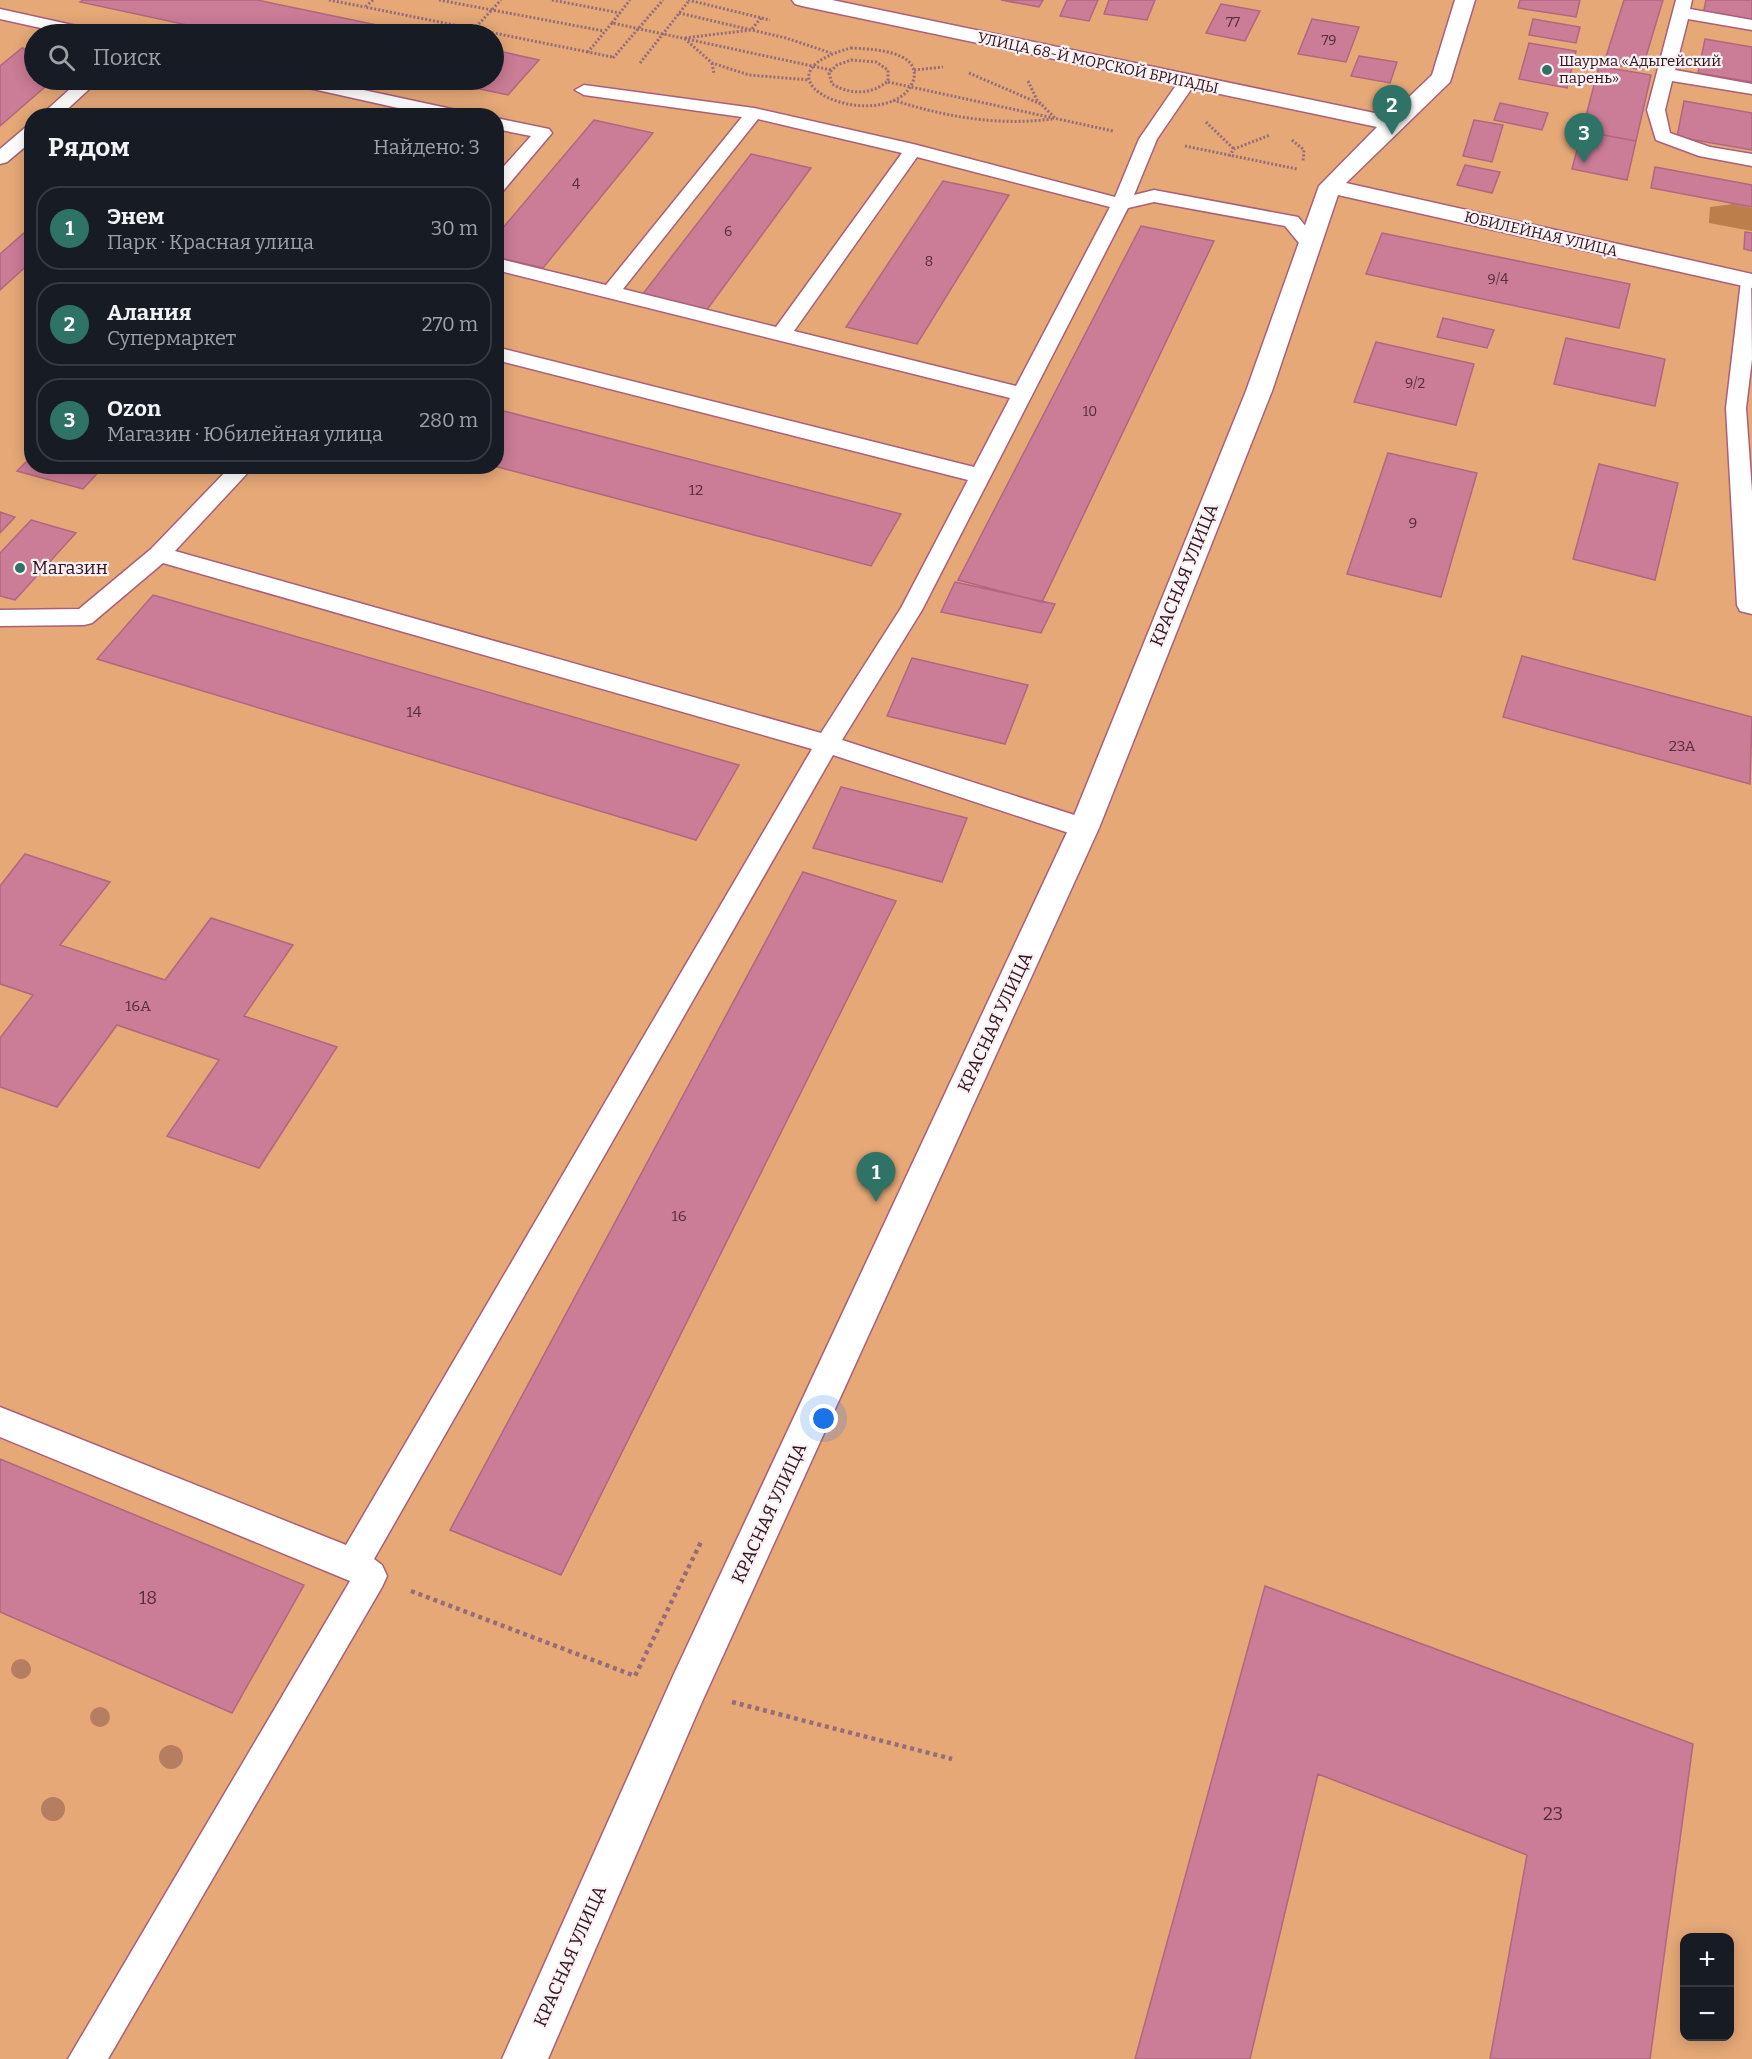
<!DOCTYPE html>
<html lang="ru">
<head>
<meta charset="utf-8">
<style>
  :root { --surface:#171b24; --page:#242831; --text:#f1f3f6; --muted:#9ea1a6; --line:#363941; --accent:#2e7366 }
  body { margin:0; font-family:Bitter,serif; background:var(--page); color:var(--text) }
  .controls { position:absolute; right:18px; bottom:18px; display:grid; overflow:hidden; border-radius:12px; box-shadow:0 3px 15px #0003 }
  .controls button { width:54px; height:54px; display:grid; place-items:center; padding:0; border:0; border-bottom:2px solid var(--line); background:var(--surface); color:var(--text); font:30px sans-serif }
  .you { position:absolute; left:824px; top:1419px; width:21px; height:21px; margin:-15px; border:4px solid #fff; border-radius:50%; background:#1a73e8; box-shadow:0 0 0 9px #1a73e833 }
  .badge { display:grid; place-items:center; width:39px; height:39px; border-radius:50%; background:var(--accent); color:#fff; font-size:20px; font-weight:700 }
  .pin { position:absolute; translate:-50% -50px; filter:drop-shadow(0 2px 3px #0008) }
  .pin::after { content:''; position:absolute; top:32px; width:21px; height:18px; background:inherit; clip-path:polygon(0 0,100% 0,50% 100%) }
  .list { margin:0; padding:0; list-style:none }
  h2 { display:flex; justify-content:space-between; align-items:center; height:78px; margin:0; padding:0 24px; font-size:26px }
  h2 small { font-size:20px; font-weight:400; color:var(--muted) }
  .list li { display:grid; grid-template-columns:39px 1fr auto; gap:18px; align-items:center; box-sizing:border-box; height:84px; margin:0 12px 12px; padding:0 12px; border:2px solid var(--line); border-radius:24px }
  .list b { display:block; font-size:22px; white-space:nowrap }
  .list p { margin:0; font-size:20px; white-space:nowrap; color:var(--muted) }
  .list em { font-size:20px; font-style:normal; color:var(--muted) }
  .icon { flex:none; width:33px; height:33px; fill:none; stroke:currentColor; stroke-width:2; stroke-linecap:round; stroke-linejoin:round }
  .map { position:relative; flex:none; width:1752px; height:2059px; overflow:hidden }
  .search { position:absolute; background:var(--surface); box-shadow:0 3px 15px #0003; left:24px; top:24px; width:480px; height:66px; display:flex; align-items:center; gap:15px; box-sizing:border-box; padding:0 21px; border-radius:33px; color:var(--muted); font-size:22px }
  .panel { position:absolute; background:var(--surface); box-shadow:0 3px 15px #0003; left:24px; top:108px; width:480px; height:366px; border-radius:24px }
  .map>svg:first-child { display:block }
</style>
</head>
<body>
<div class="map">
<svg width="1752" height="2059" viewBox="0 0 1752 2059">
  <rect width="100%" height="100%" fill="#f6c3d2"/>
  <path fill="#e6a877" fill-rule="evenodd" d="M0 0H1752V2059H0ZM34 34H494V80H34ZM32 116H496V466H32ZM1684 1938H1730V2036H1684Z"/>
  <path fill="#bc7e4b" d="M1733 204 1752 208V231L1709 223 1710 207Z"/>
  <path fill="#cb7c96" stroke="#b26680" stroke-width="1.5" d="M83 0H257L420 34H229L80 2Z
    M1001 0H1043L1039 7Z
    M1067 0H1098L1089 21 1060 16Z
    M1109 0H1155L1147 20 1104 14Z
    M1520 0H1580L1576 17 1518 8Z
    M1624 0H1663L1642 70 1604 63Z
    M1706 0H1752V23L1703 15Z
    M1221 4 1260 11 1245 41 1206 33Z
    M1312 19 1359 27 1346 62 1298 54Z
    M1533 19 1580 27 1576 43 1529 35Z
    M1705 39 1752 47V82L1698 73Z
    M1529 43 1576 51 1567 88 1519 79Z
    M22 48 34 51V80H53L0 126V66Z
    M494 50 539 60 508 95 437 80H494Z
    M1359 56 1397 62 1390 83 1351 76Z
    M1599 66 1651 75 1636 141 1582 131Z
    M1684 101 1752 113V150L1677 137Z
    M1500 103 1548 113 1542 130 1494 120Z
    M594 120 653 133 543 268 496 257V236Z
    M1474 120 1503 125 1492 162 1463 156Z
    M1582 131 1636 141 1627 180 1572 169Z
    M751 154 811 168 706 311 642 295Z
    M1465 165 1500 172 1492 193 1457 185Z
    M1655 167 1752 185V207L1651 188Z
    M943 181 1009 195 917 344 846 327Z
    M32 226V261L0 290V254Z
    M1141 226 1214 241 1042 602 958 580Z
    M1745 232 1752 233V251L1744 249Z
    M1382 233 1630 284 1619 328 1366 274Z
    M1443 318 1494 330 1487 348 1437 337Z
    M1566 338 1665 359 1655 406 1554 384Z
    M1376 342 1474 364 1456 425 1354 402Z
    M496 409 901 514 871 566 494 466H496Z
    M1388 453 1477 473 1441 597 1347 574Z
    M32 456V466H104L83 489 17 471Z
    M1599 464 1678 483 1655 580 1573 559Z
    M0 512 15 517 0 533Z
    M31 520 76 533 15 600 0 596V553Z
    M955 582 1055 604 1041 633 941 612Z
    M153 595 739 765 696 840 97 659Z
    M1522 656 1752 717 1750 784 1503 717Z
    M912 658 1028 685 1005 744 887 716Z
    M841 787 967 818 942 882 813 848Z
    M25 854 110 882 60 945 165 980 211 918 293 945 244 1016 337 1047 259 1168 167 1136 219 1060 117 1025 57 1107 0 1087V1038L33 995 0 984V886Z
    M803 872 896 901 561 1575 450 1530Z
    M0 1459 304 1585 232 1713 0 1612Z
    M1265 1586 1693 1744 1650 2059H1490L1527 1855 1318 1774 1250 2059H1135Z"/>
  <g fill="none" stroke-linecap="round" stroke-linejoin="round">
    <defs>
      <path id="service" d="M1676 0H1692L1690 9 1752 20V30L1688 19 1675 70 1752 84V94L1672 81 1665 110 1670 133 1710 147 1752 154V166L1699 156 1656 140 1647 110Z
        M0 9 95 30 98 34H68L0 19Z
        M1187 77 1196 82 1157 139 1134 195 1154 190 1298 217 1321 245 1318 249H1304L1285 226 1154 202 1128 208 922 610 842 740 1093 821 1097 828 1093 835 1084 838 833 755 374 1559 382 1565 387 1576 382 1587 108 2059H68L350 1581 0 1437V1407L346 1545 812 749 163 563 92 623 84 625 0 626V610L79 609 151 549 231 466H254L175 551 821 733 901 608 968 480 496 360V347L974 467 1010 398 496 270V258L606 285 742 117 584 95 575 90 584 85 754 108 913 144 1115 197 1139 139 1181 78ZM758 119 902 153 776 327 623 289ZM917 157 1110 207 1016 386 794 331Z
        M80 80H99L60 116H40Z
        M286 80H317L461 111 470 116H434L295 85Z
        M496 118 549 129 552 133 503 191 496 193V175L531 136 496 129Z
        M32 126V141L7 162 0 164V149L26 127Z
        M1751 275 1752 359 1746 408 1752 492V614L1740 611 1737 605 1726 408 1741 281 1744 277Z"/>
      <path id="minor" d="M792 0H832L1389 116 1432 75 1455 0H1475L1450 82 1346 183 1752 274V288L1338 195 1272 391 1099 828 701 1704 548 2059H502L673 1676 1069 828 1246 391 1319 186 1377 127 802 6 795 4Z"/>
    </defs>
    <use href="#service" stroke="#aa5f79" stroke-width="3"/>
    <use href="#minor" stroke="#aa5f79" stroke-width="3"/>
    <path stroke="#956c79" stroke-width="3" stroke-dasharray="2 2" stroke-linecap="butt" d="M329 0 365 7
      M373 0 365 7 588 52
      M439 0 604 31
      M552 0 620 13
      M688 0 770 20
      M679 13 786 38 831 53
      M761 18 751 30 684 38 712 63 749 75 809 80
      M612 23 630 0
      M476 27 501 0
      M851 48C869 49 919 50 914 78 912 87 905 95 897 99 848 124 754 74 851 48Z
      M612 57 588 52 612 23 831 70
      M613 58 663 0
      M851 60 876 62 888 70V81C871 95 851 95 832 84L829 73 837 65Z
      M640 63 688 2
      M712 63 714 74
      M914 70 943 67
      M969 73 1043 105
      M1028 81 1037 100 1055 118
      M888 82 1113 131
      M893 100C946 117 997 126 1052 119
      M1206 122 1234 149
      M1292 140 1304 150 1303 161
      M1185 146 1297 169
      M1229 156 1234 149 1270 135"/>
    <path stroke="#956c79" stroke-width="4.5" stroke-dasharray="4 4" stroke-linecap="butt" d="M411 1591 635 1676 701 1542
      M732 1702 952 1759"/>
    <use href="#service" fill="#fff" fill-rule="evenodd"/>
    <use href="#minor" fill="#fff" fill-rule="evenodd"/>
  </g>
  <g fill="#b67e61">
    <circle cx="21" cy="1669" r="10"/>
    <circle cx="100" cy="1717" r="10"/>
    <circle cx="171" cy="1757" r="12"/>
    <circle cx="53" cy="1809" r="12"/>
  </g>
  <g fill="#2e7366" stroke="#faf1f4" stroke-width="2">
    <circle cx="1547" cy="70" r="6"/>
    <circle cx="20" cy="568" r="6"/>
  </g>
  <g text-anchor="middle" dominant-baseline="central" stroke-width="4.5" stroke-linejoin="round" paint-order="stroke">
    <g font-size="14" fill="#572c3b">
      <text x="1233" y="22">77</text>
      <text x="1329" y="40">79</text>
      <text x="576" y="184">4</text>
      <text x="728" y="231">6</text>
      <text x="929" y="261">8</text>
      <text x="1498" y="279">9/4</text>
      <text x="1415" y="383">9/2</text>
      <text x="1090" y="411">10</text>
    </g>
    <g font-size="15" fill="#30121d" stroke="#faf1f4" text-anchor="start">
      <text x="1559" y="61">Шаурма «Адыгейский<tspan x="1559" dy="17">парень»</tspan></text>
    </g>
    <g font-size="15" fill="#30121d" stroke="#faf1f4">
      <text transform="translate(1098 63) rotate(12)">УЛИЦА 68-Й МОРСКОЙ БРИГАДЫ</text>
      <text transform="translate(1541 234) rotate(13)">ЮБИЛЕЙНАЯ УЛИЦА</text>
    </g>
    <g font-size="15" fill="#572c3b">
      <text x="696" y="490">12</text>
      <text x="1413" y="523">9</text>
      <text x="414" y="712">14</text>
      <text x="1682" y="746">23А</text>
      <text x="138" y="1006">16А</text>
      <text x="679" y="1216">16</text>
    </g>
    <g font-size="18" fill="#30121d" stroke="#faf1f4" text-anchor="start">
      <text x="32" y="568">Магазин</text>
    </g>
    <g font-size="18" fill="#30121d" stroke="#faf1f4">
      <text transform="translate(1184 575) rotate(-68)">КРАСНАЯ УЛИЦА</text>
      <text transform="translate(995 1022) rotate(-65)">КРАСНАЯ УЛИЦА</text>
      <text transform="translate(769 1513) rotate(-65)">КРАСНАЯ УЛИЦА</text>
      <text transform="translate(570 1956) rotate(-66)">КРАСНАЯ УЛИЦА</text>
    </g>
    <g font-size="18" fill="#572c3b">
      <text x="148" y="1598">18</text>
      <text x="1553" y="1814">23</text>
    </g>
  </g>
</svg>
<div class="controls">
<button>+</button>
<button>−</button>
</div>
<div class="you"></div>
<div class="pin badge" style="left:876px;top:1202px">1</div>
<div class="pin badge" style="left:1392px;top:135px">2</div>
<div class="pin badge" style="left:1584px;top:163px">3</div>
<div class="search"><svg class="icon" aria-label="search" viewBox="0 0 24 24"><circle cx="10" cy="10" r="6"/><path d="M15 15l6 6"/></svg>Поиск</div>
<section class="panel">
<h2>Рядом<small>Найдено: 3</small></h2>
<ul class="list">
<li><span class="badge">1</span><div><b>Энем</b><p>Парк · Красная улица</p></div><em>30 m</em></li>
<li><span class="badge">2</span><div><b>Алания</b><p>Супермаркет</p></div><em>270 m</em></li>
<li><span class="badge">3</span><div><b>Ozon</b><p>Магазин · Юбилейная улица</p></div><em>280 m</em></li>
</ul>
</section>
</div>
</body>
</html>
